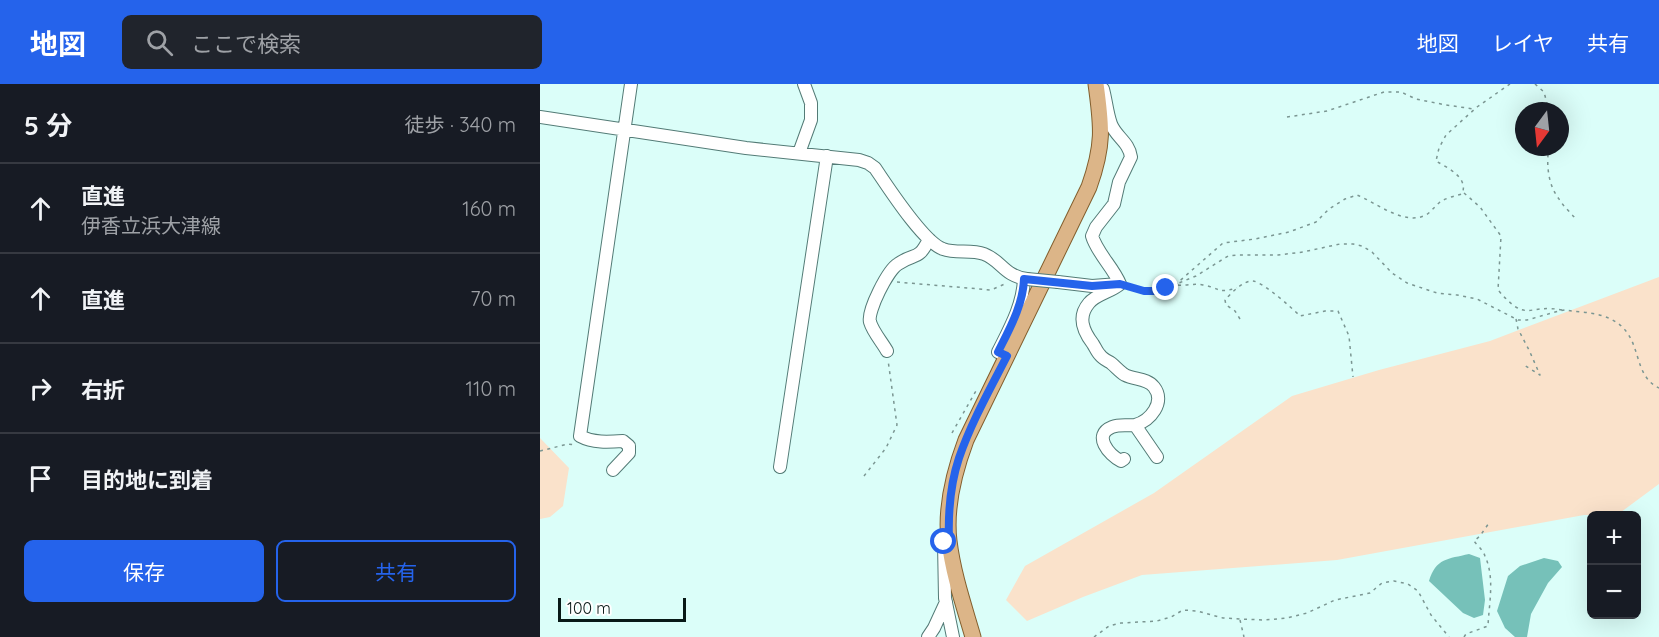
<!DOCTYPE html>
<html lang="ja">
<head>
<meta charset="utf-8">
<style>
  :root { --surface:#171b24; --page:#20242c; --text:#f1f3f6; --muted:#9ea1a6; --line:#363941; --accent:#2563eb }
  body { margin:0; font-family:Quicksand,"Noto Sans JP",sans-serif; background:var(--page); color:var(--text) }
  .controls { position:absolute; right:18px; bottom:18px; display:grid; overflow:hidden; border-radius:9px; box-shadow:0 6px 24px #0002 }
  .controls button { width:54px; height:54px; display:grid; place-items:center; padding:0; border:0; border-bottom:2px solid var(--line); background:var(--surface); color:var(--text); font:30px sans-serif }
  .compass { position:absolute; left:975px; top:18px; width:54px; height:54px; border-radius:50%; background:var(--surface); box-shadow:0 6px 24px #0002; rotate:195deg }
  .scale { position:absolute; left:18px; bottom:15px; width:128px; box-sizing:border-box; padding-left:6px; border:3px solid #081917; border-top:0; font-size:16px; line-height:21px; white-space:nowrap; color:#081917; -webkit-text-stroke:4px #fff; paint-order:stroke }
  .stop { position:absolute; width:18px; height:18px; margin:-14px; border:4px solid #2563eb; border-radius:50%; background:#fff }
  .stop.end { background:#2563eb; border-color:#fff; box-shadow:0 2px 6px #0008 }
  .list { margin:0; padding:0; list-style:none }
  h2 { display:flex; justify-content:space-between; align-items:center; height:78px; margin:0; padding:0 24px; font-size:26px }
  h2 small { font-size:20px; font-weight:400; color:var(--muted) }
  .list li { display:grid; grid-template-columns:39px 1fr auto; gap:18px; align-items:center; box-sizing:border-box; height:90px; padding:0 24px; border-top:2px solid var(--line) }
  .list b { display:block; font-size:22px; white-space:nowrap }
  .list p { margin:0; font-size:20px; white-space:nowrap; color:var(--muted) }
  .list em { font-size:20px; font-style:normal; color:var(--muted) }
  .actions { display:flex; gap:12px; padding:18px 24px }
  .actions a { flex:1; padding:14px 0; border:2px solid var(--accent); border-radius:9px; text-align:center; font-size:21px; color:var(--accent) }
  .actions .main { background:var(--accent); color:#fff }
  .icon { flex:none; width:33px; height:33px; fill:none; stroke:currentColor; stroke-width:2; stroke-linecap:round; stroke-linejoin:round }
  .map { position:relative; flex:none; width:1119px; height:553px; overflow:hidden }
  header { display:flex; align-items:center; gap:36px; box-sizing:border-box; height:84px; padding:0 30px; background:var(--accent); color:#fff }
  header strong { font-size:28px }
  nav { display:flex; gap:33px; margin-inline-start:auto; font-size:21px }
  .search { width:420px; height:54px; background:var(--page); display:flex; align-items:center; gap:15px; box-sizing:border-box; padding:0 21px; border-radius:9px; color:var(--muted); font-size:22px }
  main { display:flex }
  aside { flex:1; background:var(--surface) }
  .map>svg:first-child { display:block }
</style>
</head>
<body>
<header>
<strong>地図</strong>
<div class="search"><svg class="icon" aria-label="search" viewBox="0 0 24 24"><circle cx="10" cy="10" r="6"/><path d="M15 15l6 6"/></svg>ここで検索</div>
<nav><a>地図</a><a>レイヤ</a><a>共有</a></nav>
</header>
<main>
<aside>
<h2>5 分<small>徒歩 · 340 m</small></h2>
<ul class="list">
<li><svg class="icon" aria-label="ahead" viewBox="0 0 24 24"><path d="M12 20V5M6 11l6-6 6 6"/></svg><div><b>直進</b><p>伊香立浜大津線</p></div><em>160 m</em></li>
<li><svg class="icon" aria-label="ahead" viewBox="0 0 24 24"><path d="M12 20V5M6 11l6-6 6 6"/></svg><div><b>直進</b></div><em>70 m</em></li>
<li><svg class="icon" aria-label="right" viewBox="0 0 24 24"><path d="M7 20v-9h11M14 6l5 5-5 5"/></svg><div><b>右折</b></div><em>110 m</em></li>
<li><svg class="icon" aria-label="arrive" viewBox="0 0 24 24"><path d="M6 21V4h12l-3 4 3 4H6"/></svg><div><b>目的地に到着</b></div></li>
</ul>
<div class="actions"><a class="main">保存</a><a>共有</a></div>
</aside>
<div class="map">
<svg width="1119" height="553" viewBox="0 0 1119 553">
  <rect width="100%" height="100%" fill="#dbfef9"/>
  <path fill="#fae2cb" d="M1119 193V400L1077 431H1044L797 476 602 491 543 513 487 537 466 516 485 482 614 409 752 312 839 286 950 257Z
    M0 354 29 384 23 422 10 433 0 435Z"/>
  <path fill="#76c1b9" d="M929 470 940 474 945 516 943 531 934 534 923 529 889 497C896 474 908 475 929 470Z
    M1004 474 1018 477 1022 483 1008 499 991 530 987 553H975L965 544 957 527 968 492 980 482Z"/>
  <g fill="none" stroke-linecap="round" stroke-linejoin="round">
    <defs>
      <path id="minor" d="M563 5C566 16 567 29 571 40 576 53 589 58 591 73L579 98 574 120 556 143 552 152C557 169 573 183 580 200
        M0 33 206 64 319 76 328 79 335 84C348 103 383 158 403 165 416 170 431 165 444 170 462 177 464 192 487 195
        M259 69 271 36V19L264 0
        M518 198 552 202 579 200
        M580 200C571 208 556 210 549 219 537 233 543 247 553 260 555 263 557 268 560 271 563 275 568 277 571 279 576 283 580 288 585 291 595 296 607 294 614 303 626 318 610 337 595 341 587 342 580 340 572 343 552 351 569 371 581 377L584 375
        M347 267C342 258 333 248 330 238 327 227 348 186 358 180 375 168 378 178 389 155
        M467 272 458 268C470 244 483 221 484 195
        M595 341 617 373
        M240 383 287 72
        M73 386 89 369V362L83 357C68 358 53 359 40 352L91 0
        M404 459 405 514 413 553
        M388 553 394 544 406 518"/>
      <path id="major" d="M433 553C424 522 413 490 409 457 405 423 414 388 426 356L549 103C564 61 562 43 556 0"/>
    </defs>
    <use href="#minor" stroke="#537b76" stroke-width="14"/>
    <use href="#major" stroke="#825e2d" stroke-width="17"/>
    <path stroke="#7b9692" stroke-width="1.5" stroke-dasharray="3 4.5" stroke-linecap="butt" d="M995 0 1004 8 1009 27
      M747 33 787 27 844 8H861L876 15 906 21 934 25
      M1009 63C1006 80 1008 101 1019 115 1023 122 1030 128 1035 134
      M924 109 940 123 961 152 958 206C988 241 987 219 1022 226
      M357 198 451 206 467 199
      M635 201 683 159 715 155 749 148 776 138 789 125 805 115 817 111C837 119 864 142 886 131 891 128 895 122 900 118 906 114 914 112 922 110 929 94 908 84 896 77L899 64 906 51 937 23 970 0
      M638 201C647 202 655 199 663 201 681 204 676 210 697 204
      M589 202 604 207 616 206 634 201 656 192 688 172 699 171H738L763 168 800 160H813L822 162 832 168 852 189 867 199 897 209 917 211 937 215 978 236H987L1019 227 1025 226C1037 228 1051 228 1063 232 1107 246 1088 289 1119 304
      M700 235 695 227 686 221 685 216C691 209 704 196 713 197 723 198 752 224 760 232L785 227H798L809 252 813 293
      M976 235 978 245 989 266 1000 291 984 281
      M412 349 437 305
      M0 367 28 360 35 361
      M324 392 346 364 357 341 348 276
      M700 536 704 553
      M554 553 569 542 581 539 617 537 631 533 643 526 657 527 683 534 700 535 725 536 747 534 767 529 795 516 830 509 842 499 854 497 868 500 878 507 891 531 909 553
      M924 553 926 550 948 542C949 519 955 494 945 472 943 466 937 461 934 457L940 452 949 439"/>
    <use href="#minor" stroke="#fff" stroke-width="12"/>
    <use href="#major" stroke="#dcb588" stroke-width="15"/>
    <defs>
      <path id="minor-bridge" d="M487 195 518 198"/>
    </defs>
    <use href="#minor-bridge" stroke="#537b76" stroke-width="14" stroke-linecap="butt"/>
    <use href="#minor-bridge" stroke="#fff" stroke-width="12"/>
  </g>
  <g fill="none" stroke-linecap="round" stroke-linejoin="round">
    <path stroke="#2563eb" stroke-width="8" d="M404 458 409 457C408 429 410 401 419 374 431 339 450 305 467 272L458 268C470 244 483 221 484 195L552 202 580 200 604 207H616L626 204"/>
  </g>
</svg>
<div class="controls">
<button>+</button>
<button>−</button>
</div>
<svg class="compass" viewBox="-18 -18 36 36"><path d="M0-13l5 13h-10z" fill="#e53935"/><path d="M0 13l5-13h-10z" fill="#9ea1a6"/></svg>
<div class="scale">100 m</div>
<div class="stop" style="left:404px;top:458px"></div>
<div class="stop end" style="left:626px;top:204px"></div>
</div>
</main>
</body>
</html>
